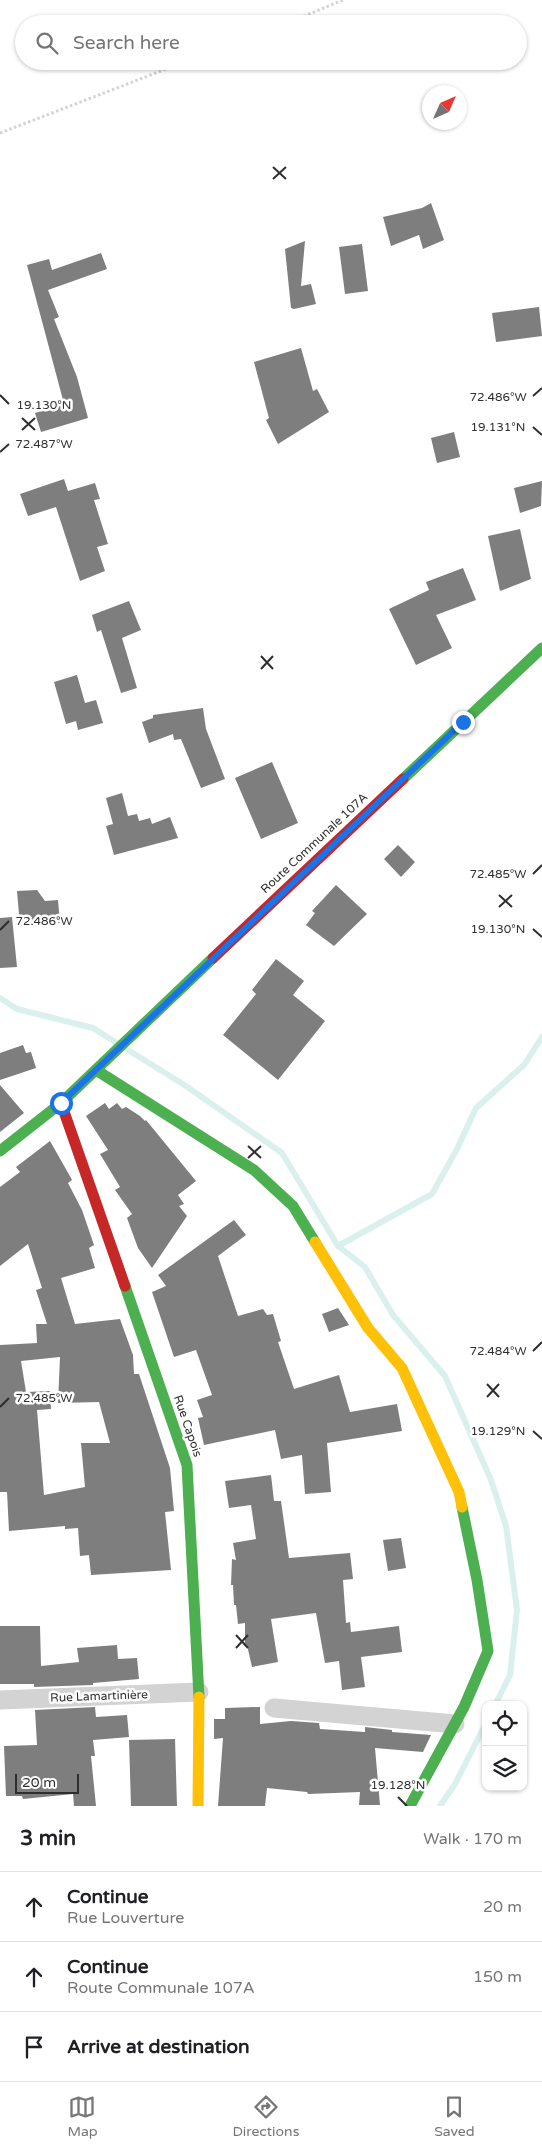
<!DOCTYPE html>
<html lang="en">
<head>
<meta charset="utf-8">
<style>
  :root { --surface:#fff; --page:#f2f2f2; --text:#202124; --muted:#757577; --line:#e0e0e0; --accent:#777 }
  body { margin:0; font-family:"Varela Round",sans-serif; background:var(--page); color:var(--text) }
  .controls { position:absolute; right:15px; bottom:15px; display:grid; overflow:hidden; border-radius:10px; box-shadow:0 1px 4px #0004 }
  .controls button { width:45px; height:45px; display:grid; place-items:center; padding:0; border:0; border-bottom:1px solid var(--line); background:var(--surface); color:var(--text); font:25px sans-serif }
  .compass { position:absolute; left:422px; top:85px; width:45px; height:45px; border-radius:50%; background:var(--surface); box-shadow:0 1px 4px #0004; rotate:45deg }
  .scale { position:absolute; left:15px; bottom:12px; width:64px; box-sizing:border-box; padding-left:5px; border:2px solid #2e2e2e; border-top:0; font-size:14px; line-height:18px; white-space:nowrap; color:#2e2e2e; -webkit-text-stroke:4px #fff; paint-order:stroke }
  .stop { position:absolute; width:15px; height:15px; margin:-11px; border:4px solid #1a73e8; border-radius:50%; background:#fff }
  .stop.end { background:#1a73e8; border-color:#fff; box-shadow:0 1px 5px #0008 }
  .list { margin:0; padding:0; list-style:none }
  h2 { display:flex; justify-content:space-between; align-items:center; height:65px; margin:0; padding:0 20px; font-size:21px }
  h2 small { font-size:16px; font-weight:400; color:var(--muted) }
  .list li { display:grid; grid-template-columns:32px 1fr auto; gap:15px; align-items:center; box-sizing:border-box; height:70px; padding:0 20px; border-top:1px solid var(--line) }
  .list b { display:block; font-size:19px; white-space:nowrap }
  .list p { margin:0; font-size:16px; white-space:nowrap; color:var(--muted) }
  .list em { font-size:16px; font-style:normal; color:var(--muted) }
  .icon { flex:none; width:28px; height:28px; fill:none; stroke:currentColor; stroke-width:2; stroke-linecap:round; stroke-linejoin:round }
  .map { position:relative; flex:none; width:542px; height:1806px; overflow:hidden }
  .search { position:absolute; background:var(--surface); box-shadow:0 1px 4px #0004; left:15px; right:15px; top:15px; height:55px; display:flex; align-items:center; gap:12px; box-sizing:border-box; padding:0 18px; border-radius:28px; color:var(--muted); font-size:19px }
  .sheet { height:275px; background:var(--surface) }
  nav { display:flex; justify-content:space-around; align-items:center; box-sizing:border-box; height:70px; border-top:1px solid var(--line); background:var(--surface); font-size:14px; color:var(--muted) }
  nav a { display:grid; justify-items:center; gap:2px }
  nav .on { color:var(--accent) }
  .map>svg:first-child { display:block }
</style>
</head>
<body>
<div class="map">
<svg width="542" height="1806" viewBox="0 0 542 1806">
  <rect width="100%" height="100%" fill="#fff"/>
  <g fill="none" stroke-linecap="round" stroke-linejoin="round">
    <path stroke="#daf0ed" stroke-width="6" d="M0 998 17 1009 93 1028 117 1043
      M125 1048 186 1086 282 1153 338 1246 432 1194 457 1149 476 1108 524 1065 542 1037
      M338 1246 365 1267 393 1315 445 1376 491 1480 506 1526 517 1610 510 1675 495 1705
      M440 1806 455 1784 486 1723"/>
  </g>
  <path fill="#7e7e7e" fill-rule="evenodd" d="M431 203 444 240 423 249 419 235 391 246 383 217 422 208Z
    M305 241 301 286 311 284 316 304 294 309 291 308 285 249Z
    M362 244 368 291 345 294 339 247Z
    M101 253 107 269 48 290 59 317 54 319 77 377 88 418 41 432 35 413 63 404V400L27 265 49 259 52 270Z
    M539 307 542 336 496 342 492 313Z
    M301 348 313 391 317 389 329 412 278 444 266 420 269 418 254 362Z
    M454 432 460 457 437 463 431 438Z
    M64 479 68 491 95 483 100 499 94 500 108 544 97 547 105 571 80 581 56 507 28 516 20 494Z
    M542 481 541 506 520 513 514 488Z
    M520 529 531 579 500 591 488 536Z
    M463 568 476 600 436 615 452 648 416 665 389 609 429 590 426 582Z
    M129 601 141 630 122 638 137 688 121 693 101 630 97 632 92 615Z
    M77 675 85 703 96 700 103 723 78 730 76 721 66 724 54 682Z
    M203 708 206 729 225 779 201 788 181 739 174 740 173 734 149 743 142 722 153 718V715Z
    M272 762 298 823 261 839 235 778Z
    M122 793 128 816 137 814 139 821 150 818 152 824 170 817 178 838 114 855 106 826 113 824 106 798Z
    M398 845 415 862 401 877 384 859Z
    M336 885 367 914 334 946 306 925 315 913 312 911Z
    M37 890 45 901 58 900 60 923 20 926 17 891Z
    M12 917 17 967 0 968V918Z
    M276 959 304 981 293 995 325 1021 278 1080 223 1035 256 994 252 990Z
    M23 1045 26 1053 31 1052 36 1068 0 1080V1053Z
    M0 1085 24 1113 0 1132Z
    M105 1103 109 1109 117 1103 122 1109 126 1107 140 1116 145 1121 146 1120 196 1181 178 1195 184 1204 179 1206 187 1216 152 1268 138 1248 127 1218 132 1214 115 1190 120 1187 100 1154 108 1150 86 1116Z
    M50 1141 71 1178 72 1180 68 1183 82 1210 94 1245 89 1248 95 1268 61 1278 75 1324 120 1319 133 1355 134 1374H139L170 1468 174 1511 165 1512 171 1570 91 1575 89 1555 80 1556 78 1528 65 1529V1526L9 1531 7 1492H0V1345L37 1343 36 1324H47L36 1290 42 1288 28 1244 0 1266V1187L20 1172 16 1167ZM60 1357 58 1403 99 1402 110 1443H81L85 1487 44 1495 37 1410 51 1409 50 1391 26 1392 21 1361Z
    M234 1220 246 1235 218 1256 238 1316 263 1309 267 1315 273 1314 281 1341 278 1342 294 1389 339 1375 350 1412 397 1404 402 1431 327 1443 331 1492 305 1494 302 1455 281 1459 275 1430 204 1445 198 1418 203 1417 197 1400 212 1395 196 1350 174 1357 152 1292 166 1286 158 1275Z
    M338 1308 349 1325 329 1332 322 1314Z
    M271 1475 274 1501H281L289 1558 350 1553 353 1579 343 1580 346 1623 350 1622 351 1632 399 1626 402 1652 361 1657 365 1687 342 1690 339 1661 325 1663 316 1613 271 1619 278 1662 252 1667 247 1645H245V1623L238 1624 236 1605H234L233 1585H231L232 1559 236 1560 233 1543 256 1539 251 1505 229 1508 225 1481Z
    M401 1538 406 1568 388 1571 383 1540Z
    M0 1626H40L41 1666 79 1662 77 1648 117 1645 118 1659 137 1658 139 1679 93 1683V1685L34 1687V1684H0Z
    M95 1707 96 1717 127 1715 129 1737 93 1740 95 1756H91L96 1806H74L73 1794 23 1799 22 1796H6L4 1746 37 1745 35 1710Z
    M260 1707V1724L291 1721 319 1723 320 1729 365 1732V1727L392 1730V1732L431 1735 423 1752 375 1748 380 1805H359L360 1792 308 1794 307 1792 267 1788 265 1806H218L223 1738 214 1739V1719H225V1708Z
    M175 1739 177 1806H131L129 1740Z"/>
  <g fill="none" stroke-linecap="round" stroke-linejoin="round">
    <path stroke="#d3d3d3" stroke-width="3" stroke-dasharray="2.5 2.5" stroke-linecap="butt" d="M285 24 343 0
      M0 133 187 61"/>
    <path stroke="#d3d3d3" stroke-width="19" d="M0 1700 199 1692
      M274 1708 455 1724"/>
    <path stroke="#4caf50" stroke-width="11" d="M403 779 542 648
      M96 1070 254 1170 293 1206 315 1242
      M0 1151 61 1103 213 958
      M125 1286 187 1465 199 1697
      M410 1806 464 1707 488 1651 477 1580 462 1507"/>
    <path stroke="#ffc107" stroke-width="11" d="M315 1242 368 1328 402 1368 459 1492 462 1507
      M198 1806 199 1697"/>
    <path stroke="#c62828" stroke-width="11" d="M213 958 403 779
      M61 1103 125 1286"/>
  </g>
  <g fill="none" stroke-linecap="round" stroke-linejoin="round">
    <path stroke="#1a73e8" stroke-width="6" d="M61 1103 463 722"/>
  </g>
  <path fill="none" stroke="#2e2e2e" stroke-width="2" d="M273 167 286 179M273 179 286 167M0 395 9 404M533 396 542 388M22 418 35 430M533 427 542 435M22 430 35 418M0 452 9 444M261 656 273 669M261 669 273 656M533 874 542 865M499 895 512 907M499 907 512 895M533 929 542 937M0 930 9 921M248 1146 261 1158M248 1158 261 1146M533 1351 542 1342M487 1384 499 1397M487 1397 499 1384M0 1407 9 1398M533 1431 542 1439M236 1635 248 1648M236 1648 248 1635M398 1797 407 1806"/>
  <g text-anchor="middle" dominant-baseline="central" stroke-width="5" stroke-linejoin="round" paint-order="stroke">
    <g font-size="12" fill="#2e2e2e" stroke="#fff">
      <text transform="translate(314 843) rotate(-43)">Route Communale 107A</text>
      <text transform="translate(188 1426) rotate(71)">Rue Capois</text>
      <text transform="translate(99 1696) rotate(-2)">Rue Lamartinière</text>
    </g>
  </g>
  <g font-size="12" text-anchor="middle" fill="#2e2e2e" stroke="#fff" stroke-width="5" stroke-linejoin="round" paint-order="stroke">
    <text x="498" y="401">72.486°W</text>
    <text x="44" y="409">19.130°N</text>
    <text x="498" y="431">19.131°N</text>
    <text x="44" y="448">72.487°W</text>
    <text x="498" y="878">72.485°W</text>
    <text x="44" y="925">72.486°W</text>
    <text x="498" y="933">19.130°N</text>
    <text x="498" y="1355">72.484°W</text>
    <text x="44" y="1402">72.485°W</text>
    <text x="498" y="1435">19.129°N</text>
    <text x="398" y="1789">19.128°N</text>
  </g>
</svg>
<div class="controls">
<button><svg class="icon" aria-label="locate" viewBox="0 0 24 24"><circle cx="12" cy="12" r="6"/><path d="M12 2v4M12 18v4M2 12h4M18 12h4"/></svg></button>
<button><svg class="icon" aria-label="layers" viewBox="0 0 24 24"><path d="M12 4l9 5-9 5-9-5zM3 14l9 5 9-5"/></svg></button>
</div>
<svg class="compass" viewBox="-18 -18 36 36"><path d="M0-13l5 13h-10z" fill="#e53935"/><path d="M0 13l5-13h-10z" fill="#757577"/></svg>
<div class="scale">20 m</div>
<div class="stop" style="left:61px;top:1103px"></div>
<div class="stop end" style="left:463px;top:722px"></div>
<div class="search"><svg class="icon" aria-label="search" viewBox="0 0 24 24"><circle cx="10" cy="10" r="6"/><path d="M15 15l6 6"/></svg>Search here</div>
</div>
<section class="sheet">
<h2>3 min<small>Walk · 170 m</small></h2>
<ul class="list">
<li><svg class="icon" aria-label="ahead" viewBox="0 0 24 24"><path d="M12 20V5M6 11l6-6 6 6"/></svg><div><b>Continue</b><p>Rue Louverture</p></div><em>20 m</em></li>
<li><svg class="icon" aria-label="ahead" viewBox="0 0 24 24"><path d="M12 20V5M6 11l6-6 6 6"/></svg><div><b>Continue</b><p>Route Communale 107A</p></div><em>150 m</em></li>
<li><svg class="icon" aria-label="arrive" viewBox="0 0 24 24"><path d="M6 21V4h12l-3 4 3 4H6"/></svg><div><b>Arrive at destination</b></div></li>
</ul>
</section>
<nav>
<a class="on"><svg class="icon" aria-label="map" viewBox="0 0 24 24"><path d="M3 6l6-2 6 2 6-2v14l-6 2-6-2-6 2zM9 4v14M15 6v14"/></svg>Map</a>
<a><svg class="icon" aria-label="directions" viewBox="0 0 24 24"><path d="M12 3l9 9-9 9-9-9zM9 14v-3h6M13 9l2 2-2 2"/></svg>Directions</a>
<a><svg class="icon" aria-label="saved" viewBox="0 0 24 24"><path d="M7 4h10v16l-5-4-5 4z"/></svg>Saved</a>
</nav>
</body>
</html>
